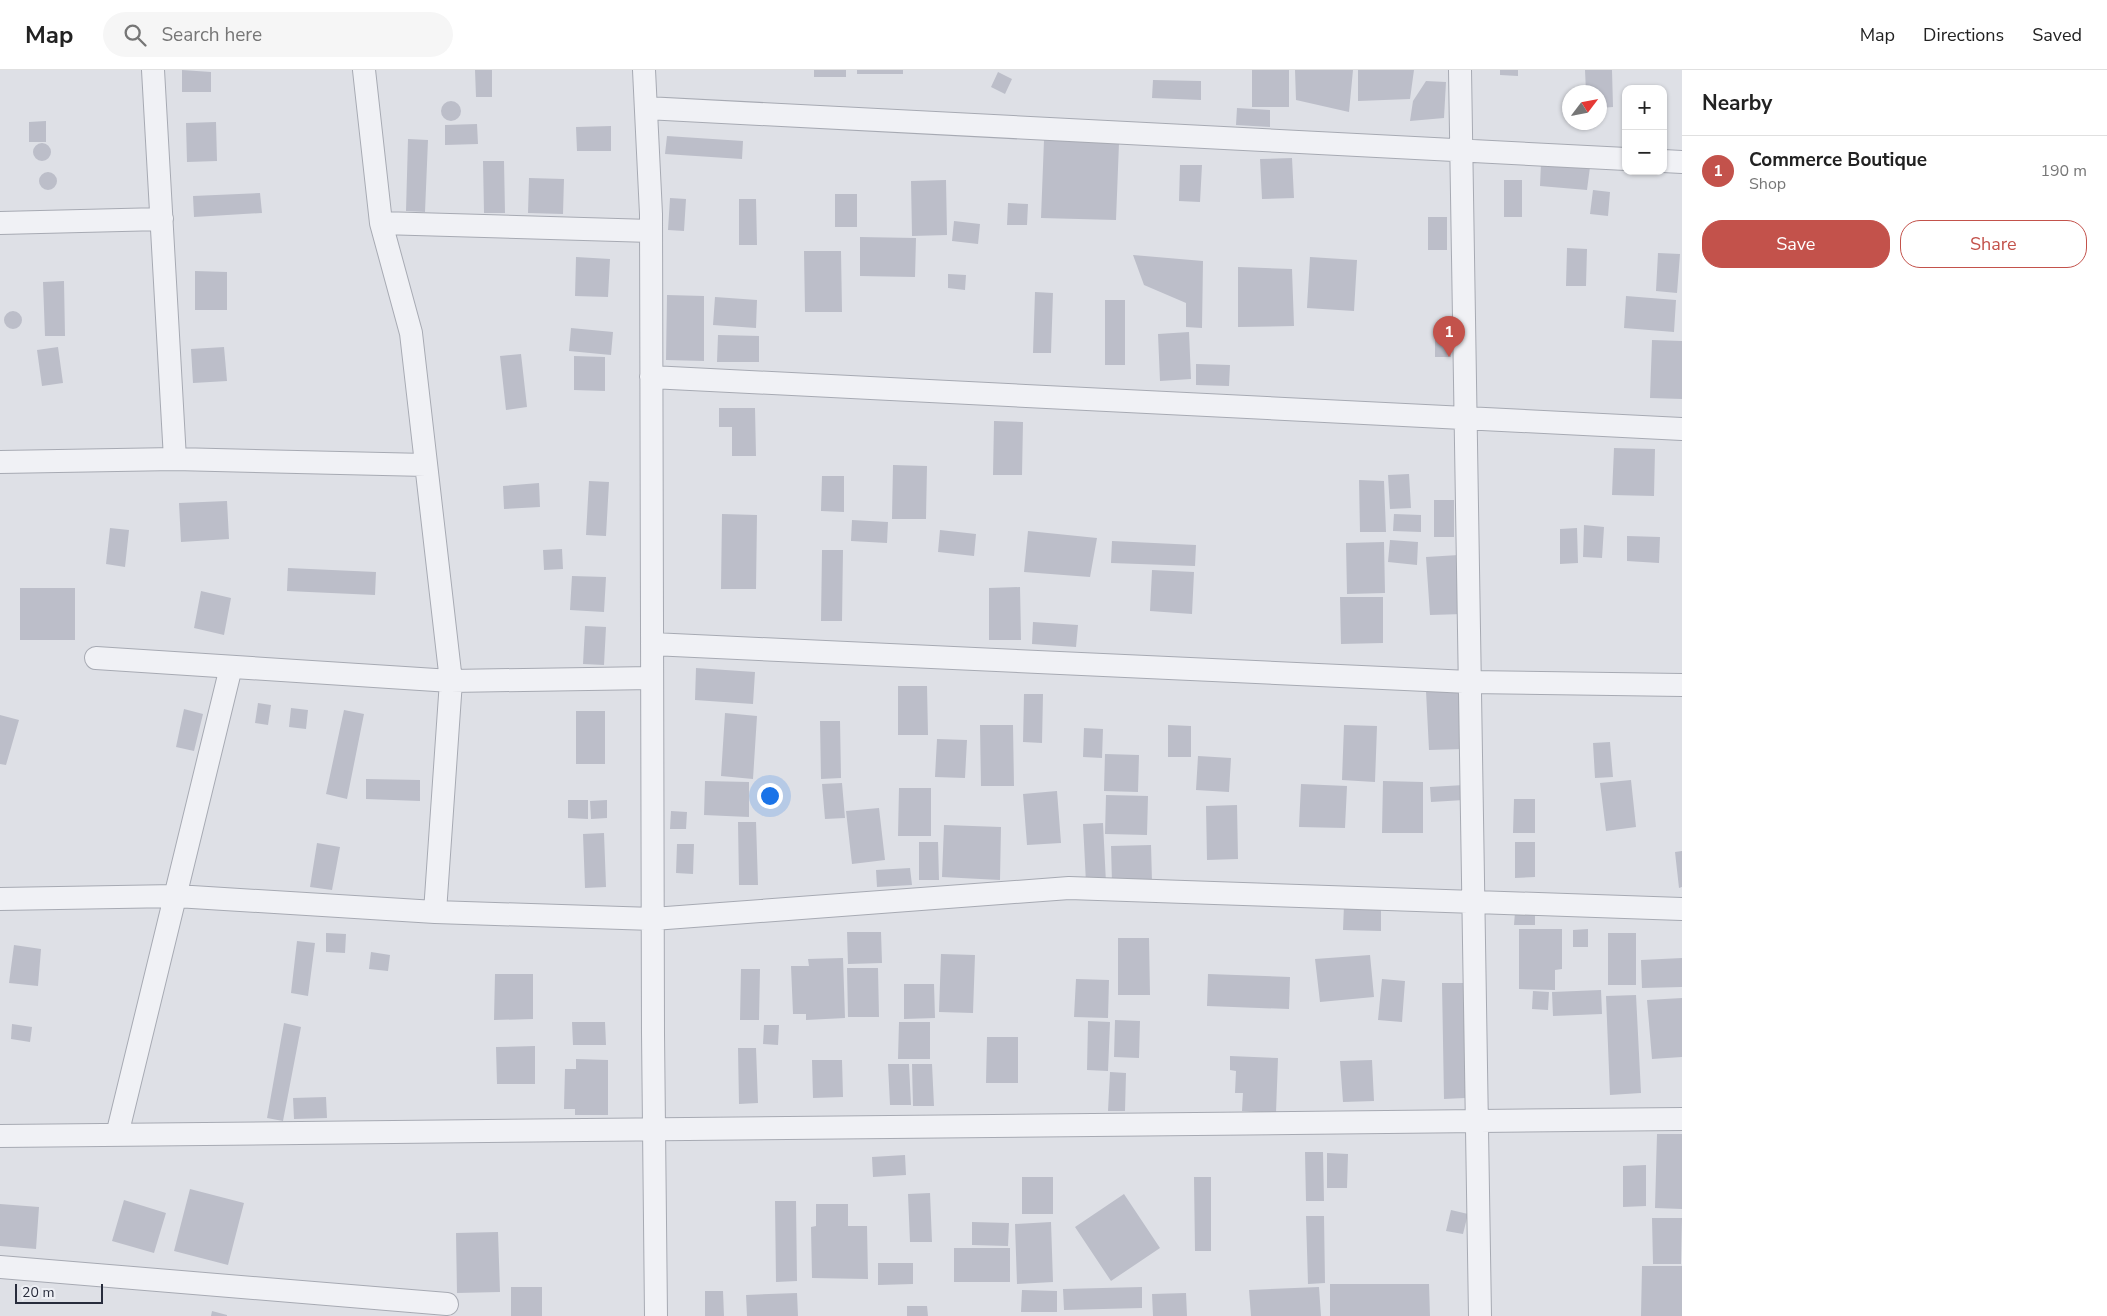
<!DOCTYPE html>
<html lang="en">
<head>
<meta charset="utf-8">
<style>
  :root { --surface:#fff; --page:#f6f6f6; --text:#222; --muted:#767676; --line:#e0e0e0; --accent:#c3524b }
  body { margin:0; font-family:"Nunito Sans",sans-serif; background:var(--page); color:var(--text) }
  .controls { position:absolute; right:15px; top:15px; display:grid; overflow:hidden; border-radius:10px; box-shadow:0 1px 4px #0004 }
  .controls button { width:45px; height:45px; display:grid; place-items:center; padding:0; border:0; border-bottom:1px solid var(--line); background:var(--surface); color:var(--text); font:25px sans-serif }
  .compass { position:absolute; left:1562px; top:15px; width:45px; height:45px; border-radius:50%; background:var(--surface); box-shadow:0 1px 4px #0004; rotate:58deg }
  .scale { position:absolute; left:15px; bottom:12px; width:88px; box-sizing:border-box; padding-left:5px; border:2px solid #282c3c; border-top:0; font-size:14px; line-height:18px; white-space:nowrap; color:#282c3c; -webkit-text-stroke:4px #edeff4; paint-order:stroke }
  .you { position:absolute; left:769px; top:725px; width:18px; height:18px; margin:-12px; border:4px solid #fff; border-radius:50%; background:#1a73e8; box-shadow:0 0 0 8px #1a73e833 }
  .badge { display:grid; place-items:center; width:32px; height:32px; border-radius:50%; background:var(--accent); color:#fff; font-size:16px; font-weight:700 }
  .pin { position:absolute; translate:-50% -41px; filter:drop-shadow(0 1px 2px #0008) }
  .pin::after { content:''; position:absolute; top:26px; width:18px; height:15px; background:inherit; clip-path:polygon(0 0,100% 0,50% 100%) }
  .list { margin:0; padding:0; list-style:none }
  h2 { display:flex; justify-content:space-between; align-items:center; height:65px; margin:0; padding:0 20px; font-size:21px }
  h2 small { font-size:16px; font-weight:400; color:var(--muted) }
  .list li { display:grid; grid-template-columns:32px 1fr auto; gap:15px; align-items:center; box-sizing:border-box; height:70px; padding:0 20px; border-top:1px solid var(--line) }
  .list b { display:block; font-size:19px; white-space:nowrap }
  .list p { margin:0; font-size:16px; white-space:nowrap; color:var(--muted) }
  .list em { font-size:16px; font-style:normal; color:var(--muted) }
  .actions { display:flex; gap:10px; padding:15px 20px }
  .actions a { flex:1; padding:11px 0; border:1px solid var(--accent); border-radius:20px; text-align:center; font-size:18px; color:var(--accent) }
  .actions .main { background:var(--accent); color:#fff }
  .icon { flex:none; width:28px; height:28px; fill:none; stroke:currentColor; stroke-width:2; stroke-linecap:round; stroke-linejoin:round }
  .map { position:relative; flex:none; width:1682px; height:1246px; overflow:hidden }
  header { display:flex; align-items:center; gap:30px; box-sizing:border-box; height:70px; padding:0 25px; background:var(--surface); border-bottom:1px solid var(--line) }
  header strong { font-size:24px }
  nav { display:flex; gap:28px; margin-inline-start:auto; font-size:18px }
  .search { width:350px; height:45px; background:var(--page); display:flex; align-items:center; gap:12px; box-sizing:border-box; padding:0 18px; border-radius:28px; color:var(--muted); font-size:19px }
  main { display:flex }
  aside { flex:1; background:var(--surface) }
  .map>svg:first-child { display:block }
</style>
</head>
<body>
<header>
<strong>Map</strong>
<div class="search"><svg class="icon" aria-label="search" viewBox="0 0 24 24"><circle cx="10" cy="10" r="6"/><path d="M15 15l6 6"/></svg>Search here</div>
<nav><a>Map</a><a>Directions</a><a>Saved</a></nav>
</header>
<main>
<div class="map">
<svg width="1682" height="1246" viewBox="0 0 1682 1246">
  <rect width="100%" height="100%" fill="#dee0e6"/>
  <path fill="#bcbec9" d="M182 0 211 2V22H182Z
    M475 0H492V27H476Z
    M814 0H846V7H814Z
    M857 0H903V4H857Z
    M1252 0H1289V37H1252Z
    M1295 0H1353L1349 42 1296 30Z
    M1358 0H1414L1410 29 1358 31Z
    M1500 0H1518V6L1500 5Z
    M1585 0H1612L1613 37 1600 38V22H1586Z
    M998 2 1012 9 1005 24 991 17Z
    M1153 10 1201 11V30L1152 28Z
    M1426 11 1446 12 1444 48 1410 51 1413 31Z
    M441 41a10 10 0 1 1 20 0a10 10 0 1 1-20 0Z
    M1237 38 1270 40V57L1236 55Z
    M46 51V72H29V52Z
    M216 52 217 91 187 92 186 53Z
    M477 54 478 74 445 75V55Z
    M611 56V81H577L576 57Z
    M667 66 743 71 742 89 665 84Z
    M408 69 428 70 425 142 406 141Z
    M1044 70 1119 73 1116 150 1041 148Z
    M33 82a9 9 0 1 1 18 0a9 9 0 1 1-18 0Z
    M1292 88 1294 128 1262 129 1260 89Z
    M483 91H504L505 143H484Z
    M1541 93 1590 97 1587 120 1540 116Z
    M1180 95H1202L1200 132 1179 131Z
    M39 111a9 9 0 1 1 18 0a9 9 0 1 1-18 0Z
    M529 108 564 109 563 144 528 143Z
    M946 110 947 165 912 166 911 111Z
    M1504 110H1522V147H1504Z
    M1593 120 1610 122 1608 146 1590 144Z
    M260 123 262 143 194 147 193 126Z
    M835 124H857V157H835Z
    M670 128 686 129 684 161 668 160Z
    M739 129H756L757 175H739Z
    M1008 133 1028 134 1027 155H1007Z
    M1428 147H1447V180H1428Z
    M954 151 980 154 978 174 952 171Z
    M860 167 916 168 915 207 860 206Z
    M1567 178 1587 179 1586 216H1566Z
    M804 181H841L842 242H805Z
    M1658 183 1680 184 1677 223 1656 221Z
    M1133 185 1203 191 1202 258 1186 257V233L1144 215Z
    M576 187 610 189 608 227 575 226Z
    M1310 187 1357 190 1354 241 1307 238Z
    M1238 197 1292 199 1294 256 1238 257Z
    M195 201 227 202V240H195Z
    M948 204 966 205 965 220 948 218Z
    M64 211 65 266H45L43 212Z
    M1035 222 1053 223 1051 283H1033Z
    M667 225 704 226V291L666 290Z
    M1626 226 1676 230 1674 262 1624 258Z
    M715 227 757 230 756 258 713 255Z
    M1105 230H1125V295H1105Z
    M4 250a9 9 0 1 1 18 0a9 9 0 1 1-18 0Z
    M1435 256H1452L1451 287H1435Z
    M571 258 613 262 611 285 569 281Z
    M1189 262 1191 309 1160 311 1158 264Z
    M718 265 759 266V292H717Z
    M1652 270 1682 271V329L1650 328Z
    M58 277 63 313 42 316 37 280Z
    M224 277 227 311 193 313 191 279Z
    M521 284 527 337 506 340 500 286Z
    M574 286 605 287V321L574 320Z
    M1196 294 1230 295 1229 316 1196 315Z
    M719 338H755L756 386H732V357H719Z
    M994 351 1023 352 1022 405H993Z
    M1614 378 1655 379 1654 426 1612 425Z
    M893 395 927 396 926 449H892Z
    M1409 404 1411 438 1390 439 1388 405Z
    M822 406H844V442L821 441Z
    M1359 410 1384 411 1386 462H1360Z
    M589 411 609 412 606 466 586 465Z
    M539 413 540 437 504 439 503 416Z
    M1434 430H1454V467H1434Z
    M227 431 229 469 181 472 179 433Z
    M722 444 757 445 756 519H721Z
    M1394 444 1421 445V462L1393 461Z
    M852 450 888 452 887 473 851 471Z
    M1584 455 1604 457 1602 488 1583 487Z
    M110 458 129 460 125 497 106 494Z
    M1577 458 1578 493 1560 494V459Z
    M940 460 976 464 974 486 938 482Z
    M1028 461 1097 468 1090 507 1024 502Z
    M1627 466 1660 467 1659 493 1627 491Z
    M1390 470 1418 472 1417 495 1388 492Z
    M1112 471 1196 475 1195 496 1111 493Z
    M1384 472 1385 523 1347 524 1346 473Z
    M562 479 563 499 544 500 543 480Z
    M822 480H843L842 551H821Z
    M1459 485 1463 544 1430 545 1426 487Z
    M288 498 376 502 375 525 287 521Z
    M1152 500 1194 502 1192 544 1150 541Z
    M572 506 606 507 604 542 570 540Z
    M1020 517 1021 570H989V518Z
    M20 518H75V570H20Z
    M201 521 231 528 224 565 194 558Z
    M1340 527H1383V573L1341 574Z
    M1033 552 1078 555 1076 577 1032 574Z
    M585 556 606 557 604 595 583 594Z
    M696 598 755 602 753 634 695 630Z
    M898 616H927L928 665H898Z
    M1459 619 1463 679 1429 680 1426 621Z
    M1024 624H1043L1042 673 1023 672Z
    M258 633 271 635 268 655 255 653Z
    M291 638 308 640 306 659 289 657Z
    M184 639 203 644 194 681 176 677Z
    M344 640 364 644 347 729 326 724Z
    M576 641H605V694H576Z
    M725 643 757 646 753 709 721 706Z
    M0 645 19 650 6 695 0 694Z
    M820 651H840L841 708 821 709Z
    M980 655H1013L1014 716H981Z
    M1168 655 1191 656V687H1168Z
    M1344 655 1377 656 1375 712 1342 710Z
    M1084 658 1103 659 1102 688 1083 687Z
    M937 669 967 670 965 708 935 707Z
    M1610 672 1613 707 1595 708 1593 673Z
    M1105 684 1139 685 1138 722 1104 721Z
    M1198 686 1231 688 1229 722 1196 720Z
    M366 709 420 710V731L366 729Z
    M1631 710 1636 757 1606 761 1600 713Z
    M705 711 749 712V747L704 745Z
    M1383 711 1423 712V763H1382Z
    M842 713 845 748 825 749 822 714Z
    M1301 714 1347 716 1345 758 1299 757Z
    M1464 715V730L1431 732 1430 717Z
    M899 718H931V766H898Z
    M1057 721 1061 773 1027 775 1023 724Z
    M1106 725 1148 726 1147 765 1105 764Z
    M1514 729H1535V763H1513Z
    M568 730H588V749L568 748Z
    M607 730V748L591 749 590 731Z
    M1237 735 1238 789 1207 790 1206 736Z
    M879 738 885 790 852 794 846 741Z
    M671 741 687 742 686 759H670Z
    M738 752H756L758 815H739Z
    M1103 753 1106 813H1086L1083 754Z
    M944 755 1001 757 1000 810 942 807Z
    M604 763 606 817 585 818 583 764Z
    M919 772H938L939 810H919Z
    M1515 772H1535V807L1515 808Z
    M317 773 340 777 332 820 310 817Z
    M677 774H694L693 804 676 803Z
    M1151 775 1152 812 1112 813 1111 776Z
    M1682 781V817L1679 818 1675 782Z
    M910 798 912 815 877 817 876 800Z
    M1344 835 1381 836V861L1343 860Z
    M1515 842 1535 843V855H1514Z
    M1519 859H1562V899L1555 900V920L1519 919Z
    M1588 859V877H1573V860Z
    M847 862H881L882 893 848 894Z
    M326 863 346 864 345 883 326 882Z
    M1608 863H1636V915H1608Z
    M1118 868H1149L1150 925H1118Z
    M297 871 315 873 308 926 291 923Z
    M14 875 41 879 38 916 9 913Z
    M371 882 390 885 388 901 369 899Z
    M941 884 975 885 973 943 939 942Z
    M1370 885 1374 927 1320 932 1315 889Z
    M843 888 845 948 806 950V944H793L791 896H809L808 889Z
    M1682 888V917L1642 918 1641 890Z
    M847 898H878L879 947H848Z
    M741 899H760L759 950H740Z
    M495 904H533V949L494 950Z
    M1208 904 1290 907 1289 939 1207 936Z
    M1076 909 1109 910 1108 948 1074 947Z
    M1382 909 1405 911 1402 952 1378 950Z
    M1442 913H1464L1465 1028 1444 1029Z
    M904 914H934L935 948 904 949Z
    M1601 920 1602 944 1553 946 1552 922Z
    M1533 921 1549 922 1548 940 1532 939Z
    M1636 925 1641 1023 1610 1025 1606 926Z
    M1682 928V987L1652 989 1647 930Z
    M1115 950 1140 951 1139 988 1114 987Z
    M1088 951 1110 952 1108 1001 1087 1000Z
    M572 952H605L606 975H573Z
    M899 952H930V989H898Z
    M284 953 301 957 283 1051 267 1048Z
    M12 954 32 957 30 972 11 969Z
    M764 955H779L778 975 763 974Z
    M987 967H1018V1013H986Z
    M535 976V1014H497L496 977Z
    M738 978H756L758 1033 739 1034Z
    M1230 986 1278 988 1276 1043 1242 1041 1243 1023H1235L1236 1001 1230 1000Z
    M576 989 608 990V1045H575V1039H564L565 999H576Z
    M812 990H842L843 1027 813 1028Z
    M1372 990 1374 1031 1343 1032 1340 991Z
    M888 994H909L911 1035H890Z
    M912 994H932L934 1036H913Z
    M1110 1002 1126 1003 1125 1041H1108Z
    M326 1027 327 1048 294 1049 293 1028Z
    M1657 1064H1682V1139L1655 1138Z
    M1305 1082H1323L1324 1131H1306Z
    M1327 1083 1348 1084 1347 1118H1327Z
    M905 1085 906 1105 873 1107 872 1087Z
    M1646 1095V1136L1623 1137V1096Z
    M1022 1107H1053V1144H1022Z
    M1194 1107H1211V1181H1195Z
    M190 1119 244 1133 228 1195 174 1181Z
    M930 1123 932 1172H910L908 1124Z
    M1124 1124 1160 1178 1111 1211 1075 1157Z
    M124 1130 166 1143 154 1183 112 1171Z
    M775 1131H796L797 1211 776 1212Z
    M0 1134 39 1137 36 1179 0 1176Z
    M816 1134H848V1156H867L868 1209 812 1208 811 1157 816 1156Z
    M1451 1140 1468 1144 1463 1164 1446 1161Z
    M1306 1146H1324L1325 1213 1308 1214Z
    M1652 1148H1682L1681 1194H1653Z
    M972 1152 1009 1153 1008 1176 972 1175Z
    M1051 1152 1053 1212 1017 1214 1015 1154Z
    M498 1162 500 1222 457 1223 456 1163Z
    M954 1178H1010V1212H954Z
    M878 1193H913V1214L878 1215Z
    M1642 1196H1682V1246H1641Z
    M1330 1214H1429L1430 1246H1330Z
    M511 1217H542V1246H511Z
    M1142 1217V1238L1064 1240 1063 1219Z
    M1319 1217 1321 1246H1251L1249 1220Z
    M1022 1220 1057 1221V1242H1021Z
    M705 1221H723L724 1246H705Z
    M797 1223 798 1246H747L746 1225Z
    M1186 1223 1187 1246H1153L1152 1224Z
    M907 1236H927L928 1246H907Z
    M212 1241 227 1245V1246H211Z"/>
  <g fill="none" stroke-linecap="round" stroke-linejoin="round">
    <defs>
      <path id="minor" d="M153 0 175 389
        M364 0 381 153 411 263 451 611 435 842
        M644 0 651 144 653 963 656 1246
        M1460 0 1480 1246
        M646 38 1626 89
        M1663 91 1682 92
        M0 153 162 149
        M381 153 651 161
        M651 307 1682 359
        M0 392 175 389 426 395
        M652 574 1469 612 1682 615
        M96 588 451 611 652 608
        M0 829 176 826 435 842 653 849 1069 818 1682 839
        M117 1065 231 597
        M0 1066 1682 1049
        M0 1197 447 1234"/>
    </defs>
    <use href="#minor" stroke="#a7aab3" stroke-width="24"/>
    <use href="#minor" stroke="#f0f1f5" stroke-width="22"/>
  </g>
</svg>
<div class="controls">
<button>+</button>
<button>−</button>
</div>
<svg class="compass" viewBox="-18 -18 36 36"><path d="M0-13l5 13h-10z" fill="#e53935"/><path d="M0 13l5-13h-10z" fill="#767676"/></svg>
<div class="scale">20 m</div>
<div class="you"></div>
<div class="pin badge" style="left:1449px;top:287px">1</div>
</div>
<aside>
<h2>Nearby<small></small></h2>
<ul class="list">
<li><span class="badge">1</span><div><b>Commerce Boutique</b><p>Shop</p></div><em>190 m</em></li>
</ul>
<div class="actions"><a class="main">Save</a><a>Share</a></div>
</aside>
</main>
</body>
</html>
